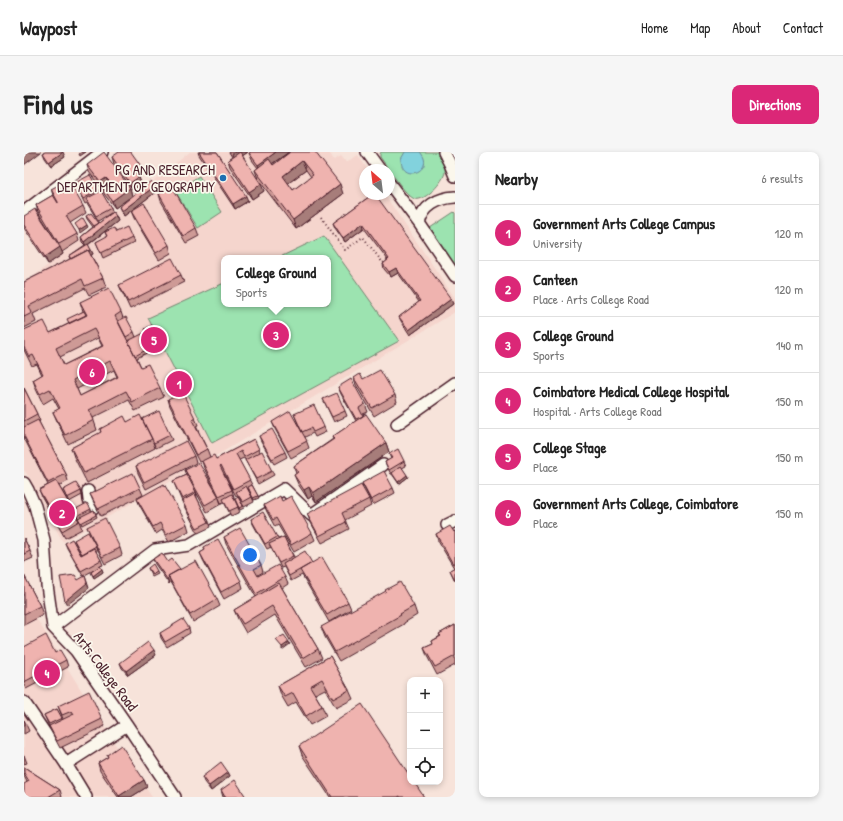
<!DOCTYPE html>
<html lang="en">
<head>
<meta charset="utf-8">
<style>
  :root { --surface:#fff; --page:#f6f6f6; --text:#222; --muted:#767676; --line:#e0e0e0; --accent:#db2777 }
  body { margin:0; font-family:"Patrick Hand",sans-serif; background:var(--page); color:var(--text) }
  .controls { position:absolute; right:12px; bottom:12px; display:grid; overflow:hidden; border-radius:8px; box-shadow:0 2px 6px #0003 }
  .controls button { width:36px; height:36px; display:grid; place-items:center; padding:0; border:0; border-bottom:1px solid var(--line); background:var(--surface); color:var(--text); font:20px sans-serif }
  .compass { position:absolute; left:335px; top:12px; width:36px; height:36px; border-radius:50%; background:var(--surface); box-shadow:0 2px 6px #0003; rotate:332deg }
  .you { position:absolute; left:226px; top:403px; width:14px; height:14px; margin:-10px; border:3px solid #fff; border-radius:50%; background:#1a73e8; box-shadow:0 0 0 6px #1a73e833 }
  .badge { display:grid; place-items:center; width:26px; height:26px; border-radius:50%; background:var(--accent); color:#fff; font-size:13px; font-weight:700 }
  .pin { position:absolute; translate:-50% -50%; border:2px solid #fff; box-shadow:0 1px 4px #0006 }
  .popup { position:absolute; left:197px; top:103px; width:110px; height:52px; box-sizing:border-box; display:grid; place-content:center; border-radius:8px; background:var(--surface); filter:drop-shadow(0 1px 3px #0005); font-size:13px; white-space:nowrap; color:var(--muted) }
  .popup b { font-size:15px; color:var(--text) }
  .popup::after { content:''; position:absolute; left:50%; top:100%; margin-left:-8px; border:8px solid transparent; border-top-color:var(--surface) }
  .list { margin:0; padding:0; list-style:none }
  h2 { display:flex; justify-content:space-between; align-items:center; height:52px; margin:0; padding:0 16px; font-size:17px }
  h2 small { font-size:13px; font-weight:400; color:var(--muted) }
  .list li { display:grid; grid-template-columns:26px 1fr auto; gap:12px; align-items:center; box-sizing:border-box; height:56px; padding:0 16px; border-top:1px solid var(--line) }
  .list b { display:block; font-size:15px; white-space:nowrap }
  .list p { margin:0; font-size:13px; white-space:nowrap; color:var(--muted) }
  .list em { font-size:13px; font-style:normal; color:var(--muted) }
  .icon { flex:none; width:22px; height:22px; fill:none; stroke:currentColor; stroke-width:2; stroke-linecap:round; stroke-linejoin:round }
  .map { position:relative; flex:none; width:431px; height:645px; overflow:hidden; border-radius:8px }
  header { display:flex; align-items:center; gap:24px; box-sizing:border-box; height:56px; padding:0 20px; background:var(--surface); border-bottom:1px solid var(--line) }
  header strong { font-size:19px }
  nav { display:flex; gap:22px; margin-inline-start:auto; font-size:14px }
  .intro { display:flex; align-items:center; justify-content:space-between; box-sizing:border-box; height:96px; padding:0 24px }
  h1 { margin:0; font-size:28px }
  .button { padding:10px 18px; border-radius:8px; background:var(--accent); color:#fff; font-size:14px; font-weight:700 }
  main { display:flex; gap:24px; padding:0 24px }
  aside { flex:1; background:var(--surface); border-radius:8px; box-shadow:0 2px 6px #0003 }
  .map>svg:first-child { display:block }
</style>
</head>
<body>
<header>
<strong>Waypost</strong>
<nav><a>Home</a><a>Map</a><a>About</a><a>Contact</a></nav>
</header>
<div class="intro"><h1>Find us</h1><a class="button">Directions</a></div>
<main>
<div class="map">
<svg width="431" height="645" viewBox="0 0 431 645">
  <rect width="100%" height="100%" fill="#f7e3da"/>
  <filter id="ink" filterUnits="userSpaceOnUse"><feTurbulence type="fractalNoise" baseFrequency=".025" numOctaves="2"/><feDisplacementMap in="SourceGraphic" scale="8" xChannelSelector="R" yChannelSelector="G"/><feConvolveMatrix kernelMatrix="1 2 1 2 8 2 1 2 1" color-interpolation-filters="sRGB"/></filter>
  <g filter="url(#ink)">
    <path fill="#f5d5cd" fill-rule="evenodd" d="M166 0H305L310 8 317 4 322 10 334 3 344 18H341V42H360L431 146V160L190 305 39 390 16 348 7 328 0 318V132ZM200 106H304V152H200Z
      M0 447 93 595 128 645H0Z"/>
    <path fill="#9ce3b0" stroke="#73816e" d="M357 0H414C418 5 422 13 421 20 420 29 401 50 391 47 382 45 363 14 356 5V2Z
      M175 24 198 60 174 76 151 39Z
      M430 60 431 61V113L406 76Z
      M300 84 375 189 188 291 124 166 200 131V152H304V106H254Z"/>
    <path fill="#82d2dd" stroke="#6c8a96" d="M381 0H396C413 18 377 33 377 7Z"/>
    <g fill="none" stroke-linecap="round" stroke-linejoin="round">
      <defs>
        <path id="minor" d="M343 0 356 18
          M420 0 426 12 431 24
          M365 31 395 71 431 124
          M0 60 78 0
          M395 71C399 54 414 46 431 45
          M373 272 431 231
          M0 331 4 338 11 354 20 388 23 433 29 475 52 499 103 573 151 645
          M64 339 65 348 69 356
          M423 373 431 369
          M29 475 131 398 165 393 260 337 287 363 359 313
          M0 550 42 612
          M62 645 42 612 103 573"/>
      </defs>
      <use href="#minor" stroke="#4a1f2b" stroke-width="14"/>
      <path stroke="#4a1f2b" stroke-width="2" stroke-dasharray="1 3" stroke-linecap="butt" d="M297 65 321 98 339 85 359 111 363 108 364 110"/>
      <use href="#minor" stroke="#fbf7ec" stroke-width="11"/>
    </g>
    <path fill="#ce9a96" stroke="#4a1f2b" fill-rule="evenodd" d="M174 0H193L224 49 211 57 175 3Z
      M205 0H224L218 4 240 39 228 47 206 15 204 8 208 5Z
      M227 0H265L248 12 249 13 266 0 319 42 272 77 234 27 231 18 234 16 228 8 225 1ZM282 18 287 25 269 38 264 31Z
      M19 1 41 5 27 14 21 6Z
      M88 5 117 14 119 21 115 25 117 32 109 38 90 12Z
      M63 13 106 36 108 44 91 56 80 42 79 37H78L65 20Z
      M51 31 75 38 87 56 88 60 92 64 94 69 64 93 67 98 69 102 67 103 79 126 82 135 65 143 61 136 9 162 12 170 0 176V130L46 107 45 104 61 93 58 90 57 85 69 75 63 67 62 64 75 71 87 61 74 69 63 51 61 52 53 36Z
      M131 34 133 39 100 64 97 59 95 55Z
      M27 37 59 54 62 61 46 71 53 82 55 89 38 100 37 98 39 102 24 112 0 76V64L29 84 14 60 12 53 29 43Z
      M135 42 172 76 175 84 162 91 137 49Z
      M349 42 429 152 386 183 377 169 375 165 395 150 374 121 367 125 360 117 359 112 364 108 340 76 321 90 311 76 309 71Z
      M107 59 145 93 147 101 135 108 110 66Z
      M81 80H92L108 86 110 91 79 106 72 90 83 85Z
      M157 123 160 130 106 157 98 140 95 133Z
      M56 150 97 160 99 166 110 180 112 185 136 188 138 193 113 206 117 215 136 236 140 245 111 259 105 248 69 266 73 278 44 292 33 269 29 260 35 257 29 246 19 252 12 237 9 228 18 223 13 212 8 214 0 198V178L26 181 44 172 59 159ZM74 186 78 194 40 213 36 205ZM90 218 93 225 56 244 53 237Z
      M330 226 339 227 371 243 373 250 350 264 332 233Z
      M314 235 341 252 344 260 339 262 362 291 365 300 292 350 288 344 284 347 274 332 270 323 272 322 270 314 309 287 308 285 332 269 317 242Z
      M0 236 13 262 16 269 15 270 42 322 44 329 35 334 55 369 58 377 41 386 18 345 15 338 24 333 0 286Z
      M144 247 171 266 174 273 172 274 183 297 186 305 192 307 230 287 236 300 248 319 250 323 234 332 220 306 215 308 235 346 230 348 225 337 224 338 228 345 230 350 220 355 214 343 212 344 200 322 208 338 210 345 209 346 216 360 207 364 200 350 197 351 195 346 197 352 183 360 167 331 172 340 173 345V346L185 370 187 375 174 381 160 354 149 329 163 323 161 318 194 344 180 316 178 309 175 310 146 254Z
      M299 247 321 259 323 264 310 270Z
      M270 262 300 275 302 280 291 285 289 281 281 285 285 296 267 306 251 277 248 270 277 279Z
      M103 270 120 272 146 283 148 288 132 296 129 290 131 296 63 331 50 305 47 296 77 281 76 277Z
      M235 284 261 300 263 305 250 312 237 289Z
      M365 302 380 309 382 314 378 316 384 325 375 332 368 322H367L363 315 361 310 367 307Z
      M170 304 172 311 122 337 114 321 112 314Z
      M338 331 369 336 371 341 349 353 340 336Z
      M116 336 119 343 77 364 69 349 66 342Z
      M39 338 57 339 58 343 45 350Z
      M214 345 220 356 216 358 212 350Z
      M113 347 163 372 165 379 145 390 138 378 132 382 116 354Z
      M345 347 347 354 321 368 325 377 298 391 286 369 283 362Z
      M258 349 288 381 291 388 270 400 254 373 251 375 243 360 240 353Z
      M67 357V359L70 358 73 365 58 373 51 360Z
      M227 367 253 385 254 387 260 385 270 405 288 411 324 450 327 457 305 470 278 423 267 429 260 415 257 416 247 395 243 397 229 372Z
      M63 375 96 396 98 403 81 412 66 382Z
      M431 379V429L426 418 430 416 414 389 412 382Z
      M200 385 237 413 239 420 234 423V424L261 425 264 432 258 436 294 497 298 506 282 515 251 463 222 481 214 467 210 458 232 445 202 392Z
      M0 386 6 399 9 406 0 410Z
      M50 388 72 394 73 399 72 400 77 408 79 413 76 414 79 420 70 426 67 420 70 418 59 424 43 396 41 391 58 403 52 393Z
      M180 395 217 429 219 436 200 447 179 408 176 401 181 398Z
      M129 407 144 410 156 417 193 447 196 454 169 470 147 430 145 432 131 412Z
      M124 416 133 419 134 422 128 425Z
      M0 423 16 454 19 463 0 473Z
      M390 454 393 463 380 471V472L315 509 301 485 297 475Z
      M431 473V513L413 523 403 504 400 496 409 492 408 489 416 484 415 482Z
      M165 476 166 481 143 495 137 486 136 481Z
      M0 495 31 501 42 508 44 515 2 537 0 533Z
      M132 503 104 523 98 516 96 511Z
      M306 504 325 538 329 547 312 556 301 537 291 542 298 554 302 564 286 573 272 550 264 555 257 543 254 534Z
      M34 554 78 567 81 574 36 596 28 581 20 563 33 557 38 568 39 567Z
      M0 568 5 579 0 582Z
      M275 594 400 645H306L278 603Z
      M0 603 3 611 0 612Z
      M83 603 120 628 123 635 107 645H94L76 619 74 611 84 605Z
      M0 615 36 638 38 645H0L3 630 0 624Z
      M204 620 206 624 187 639 180 630 178 625Z
      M197 638 222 645H199Z"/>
    <path fill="#a77d7a" stroke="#4a1f2b" d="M5 0H17L0 13V4Z
      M39 0 41 5 27 14 25 10Z
      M58 0H62L56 4 55 2Z
      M211 0H224L211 9 208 2Z
      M252 0H265L236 20 234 13Z
      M278 9 282 18 262 33 259 24Z
      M117 14 119 21 113 26 110 19Z
      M115 25 117 32 109 38 106 31Z
      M82 26 85 33 78 34 79 37H78L76 30Z
      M237 32 240 39 228 47 225 40Z
      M316 32 319 42 272 77 269 68Z
      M131 34 133 39 100 64 98 59Z
      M106 36 108 44 91 56 88 49Z
      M222 44 224 49 211 57 209 52Z
      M92 64 94 69 62 94 60 90Z
      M339 71 340 76 321 90 319 86Z
      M63 73 64 75 56 81 55 78Z
      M36 95 39 102 24 112 21 105Z
      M67 98 69 102 50 114 48 109Z
      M372 116 374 121 367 125 365 120Z
      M427 147 429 152 386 183 385 178Z
      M362 291 365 300 292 350 289 341Z
      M383 323 384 325 375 332 374 330Z
      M285 335 288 344 284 347 280 338Z
      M78 417 79 420 70 426 69 424Z
      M61 424 65 436 43 453 41 449Z
      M145 426 147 430 145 432 143 427Z
      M265 490 266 492 258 498V495Z
      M130 498 132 503 104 523 102 519Z
      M204 620 206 624 187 639 185 634Z
      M120 628 123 635 107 645H96L95 644Z"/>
    <path fill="#efb3af" stroke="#4a1f2b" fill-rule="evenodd" d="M0 0H5L0 4Z
      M21 0H39L25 10 19 1Z
      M80 0 106 36 88 49 78 34 85 29 82 26 76 30 63 13Z
      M95 0H107L117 14 110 19 115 25 106 31 88 5Z
      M175 0H193L222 44 209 52Z
      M216 0 237 32 225 40 204 8Z
      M227 0H252L234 13 225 1Z
      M266 0H291L316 32 269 68 231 18 245 7 249 13ZM278 9 289 23 269 38 259 24Z
      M66 23 75 38 59 47 51 31Z
      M44 28 59 54 42 64 53 82 35 92 12 53 29 43 34 51V50L27 37Z
      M127 29 131 34 98 59 95 55Z
      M148 34 172 76 159 84 135 42Z
      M77 39 87 56 72 64 62 47Z
      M349 42H351L427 147 385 178 375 165 396 149 372 116 365 120 359 112 365 107 339 71 319 86 309 71Z
      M120 51 145 93 132 101 107 59Z
      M11 57 36 95 21 105 0 73V64Z
      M89 60 92 64 60 90 57 85Z
      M67 61 75 71 70 74 62 64Z
      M59 66 63 73 55 78 51 72Z
      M103 75 108 86 77 101 72 90 83 84 81 80 90 76 92 80Z
      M64 92 67 98 65 99 64 98 47 107 45 104Z
      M64 98 79 126 61 134 58 127 5 154 8 161 0 165V130Z
      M148 106 157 123 104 150 95 133Z
      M85 136 97 160 91 164 117 215 124 212 136 236 108 250 102 239 65 258 70 268 41 283 29 260 36 256 26 237 16 242 9 228 19 222 9 203 5 205 0 195V178L20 169 26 181 63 163 56 150ZM70 177 79 194 40 213 32 196ZM86 209 94 225 56 244 49 228Z
      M60 159 62 163 45 171 43 167Z
      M102 165 110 180 102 185 94 169Z
      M128 173 136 188 128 192 121 177Z
      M122 180 129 194 111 204 104 189Z
      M356 218 371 243 348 256 330 226 336 222 339 227Z
      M327 227 341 252 335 256 339 264 332 267 314 235Z
      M0 236 13 262 0 269Z
      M158 240 171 266 168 268 183 297 172 303 144 247Z
      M313 241 321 259 308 265 299 247Z
      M290 253 300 275 289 280 287 276 278 280 270 262Z
      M135 259 146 283 130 291 118 267Z
      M266 259 283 289 264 299 248 270Z
      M342 262 362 291 289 341 285 335 280 338 270 323 274 320 270 314 310 287 308 285Z
      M116 263 128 287 60 321 47 296 77 280 76 277 100 264 103 270Z
      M14 268 42 322 24 331 0 284V275Z
      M248 277 261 300 248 307 235 284Z
      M230 287 235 297 220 305 217 299 212 302 226 328 209 337 197 313 196 314 208 338 195 344 178 309 190 303 192 307Z
      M162 289 170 304 120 330 112 314Z
      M374 297 380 309 365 318 361 310 368 306 365 302Z
      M238 299 248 319 232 327 221 308Z
      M175 311 195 345 181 353 161 318Z
      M377 314 383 323 374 330 368 321Z
      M360 319 369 336 347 348 338 331Z
      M109 321 116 336 74 357 66 342Z
      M163 323 172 340 158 347 149 329Z
      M32 329 55 369 38 379 15 338Z
      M52 331 57 339 43 346 39 338Z
      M140 332 163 372 142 383 136 371 129 375 113 347Z
      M228 333 234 344 229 346 224 335Z
      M337 333 345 347 318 361 322 370 295 384 283 362Z
      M222 334 228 345 219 350 212 340Z
      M171 342 185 370 173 376 158 349Z
      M208 342 214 355 205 359 199 347Z
      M256 344 258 349 267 344 288 381 267 393 252 366 249 368 240 353Z
      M214 345 219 354 215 356 211 347Z
      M63 351 67 357 53 364 50 358Z
      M70 358 72 363 57 371 54 366Z
      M239 360 253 385 241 392 227 367Z
      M81 366 96 396 78 405 63 375Z
      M426 374 430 380 431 379V411L429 412 412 382Z
      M216 376 237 413 230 417 234 424 254 413 261 425 232 442 200 385Z
      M64 380 72 394 58 402 50 388Z
      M260 385 269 404 255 411 245 392Z
      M0 386 6 399 0 402Z
      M48 387 57 403 70 396 77 408 57 419 41 391Z
      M194 387 217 429 197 440 176 401 181 398 180 395Z
      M281 399 288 411 265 424 259 412Z
      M138 401 144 410 148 407 156 417 144 424 145 425 143 427 129 407Z
      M298 405 324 450 303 463 276 418Z
      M172 409 193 447 166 463 144 424Z
      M129 412 133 419 128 422 124 416Z
      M76 414 78 417 69 424 67 420Z
      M431 415V428L426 418Z
      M0 423 16 454 0 462Z
      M51 423 54 428 61 424 63 431 41 449 36 425Z
      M376 430 390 454 376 462 377 463 311 500 297 475 362 439 361 438Z
      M255 431 294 497 279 506 248 454 219 472 210 458Z
      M159 467 165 476 141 490 136 481Z
      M431 473V504L411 515 400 496 409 492 408 489 417 484 415 482Z
      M22 483 31 501 36 498 42 508 0 530V495Z
      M260 483 265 490 258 495 252 488Z
      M124 490 130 498 102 519 96 511Z
      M306 504 325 538 309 547 298 527 286 534 298 554 282 564 269 541 261 545 254 534Z
      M65 539 78 567 33 589 25 574 50 562 48 559 38 563 34 554Z
      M338 552 386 624V630H390L400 645H376V644L374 645H308L275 594Z
      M33 557 38 566 25 572 20 563Z
      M0 568 2 572 0 573Z
      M97 593 120 628 95 644 74 611 84 605 83 603Z
      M197 610 204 620 185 634 178 625Z
      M0 615 36 638 24 645H0V632L5 629 0 621Z
      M211 628 222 645H201L197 638Z"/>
  </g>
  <circle fill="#1f6fb2" stroke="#fbf7ec" stroke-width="1.5" cx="199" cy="26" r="4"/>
  <g text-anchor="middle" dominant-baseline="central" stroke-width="3.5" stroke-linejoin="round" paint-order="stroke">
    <g font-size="15" fill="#4a1f2b" stroke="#fbf7ec" text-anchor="end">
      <text x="191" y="17">PG AND RESEARCH<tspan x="191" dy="17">DEPARTMENT OF GEOGRAPHY</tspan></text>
    </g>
    <g font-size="15" fill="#4a1f2b" stroke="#fbf7ec">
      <text transform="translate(82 519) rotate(53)">Arts College Road</text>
    </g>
  </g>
</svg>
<div class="controls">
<button>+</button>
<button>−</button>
<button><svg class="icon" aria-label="locate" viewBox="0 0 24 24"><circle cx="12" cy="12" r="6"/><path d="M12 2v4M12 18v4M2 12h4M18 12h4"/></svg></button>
</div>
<svg class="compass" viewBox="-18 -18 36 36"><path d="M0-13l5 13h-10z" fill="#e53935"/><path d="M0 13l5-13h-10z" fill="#767676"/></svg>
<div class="you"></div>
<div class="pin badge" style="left:155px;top:232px">1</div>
<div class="pin badge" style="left:38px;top:361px">2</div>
<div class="pin badge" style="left:252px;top:183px">3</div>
<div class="popup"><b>College Ground</b>Sports</div>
<div class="pin badge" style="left:23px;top:521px">4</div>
<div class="pin badge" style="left:130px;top:188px">5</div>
<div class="pin badge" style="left:68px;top:220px">6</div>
</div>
<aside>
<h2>Nearby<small>6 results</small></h2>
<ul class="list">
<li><span class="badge">1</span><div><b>Government Arts College Campus</b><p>University</p></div><em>120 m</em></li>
<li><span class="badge">2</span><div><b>Canteen</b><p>Place · Arts College Road</p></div><em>120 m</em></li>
<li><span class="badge">3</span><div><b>College Ground</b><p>Sports</p></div><em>140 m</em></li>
<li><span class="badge">4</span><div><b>Coimbatore Medical College Hospital</b><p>Hospital · Arts College Road</p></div><em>150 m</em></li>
<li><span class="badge">5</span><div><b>College Stage</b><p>Place</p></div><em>150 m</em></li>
<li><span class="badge">6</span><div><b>Government Arts College, Coimbatore</b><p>Place</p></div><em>150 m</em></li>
</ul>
</aside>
</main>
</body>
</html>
